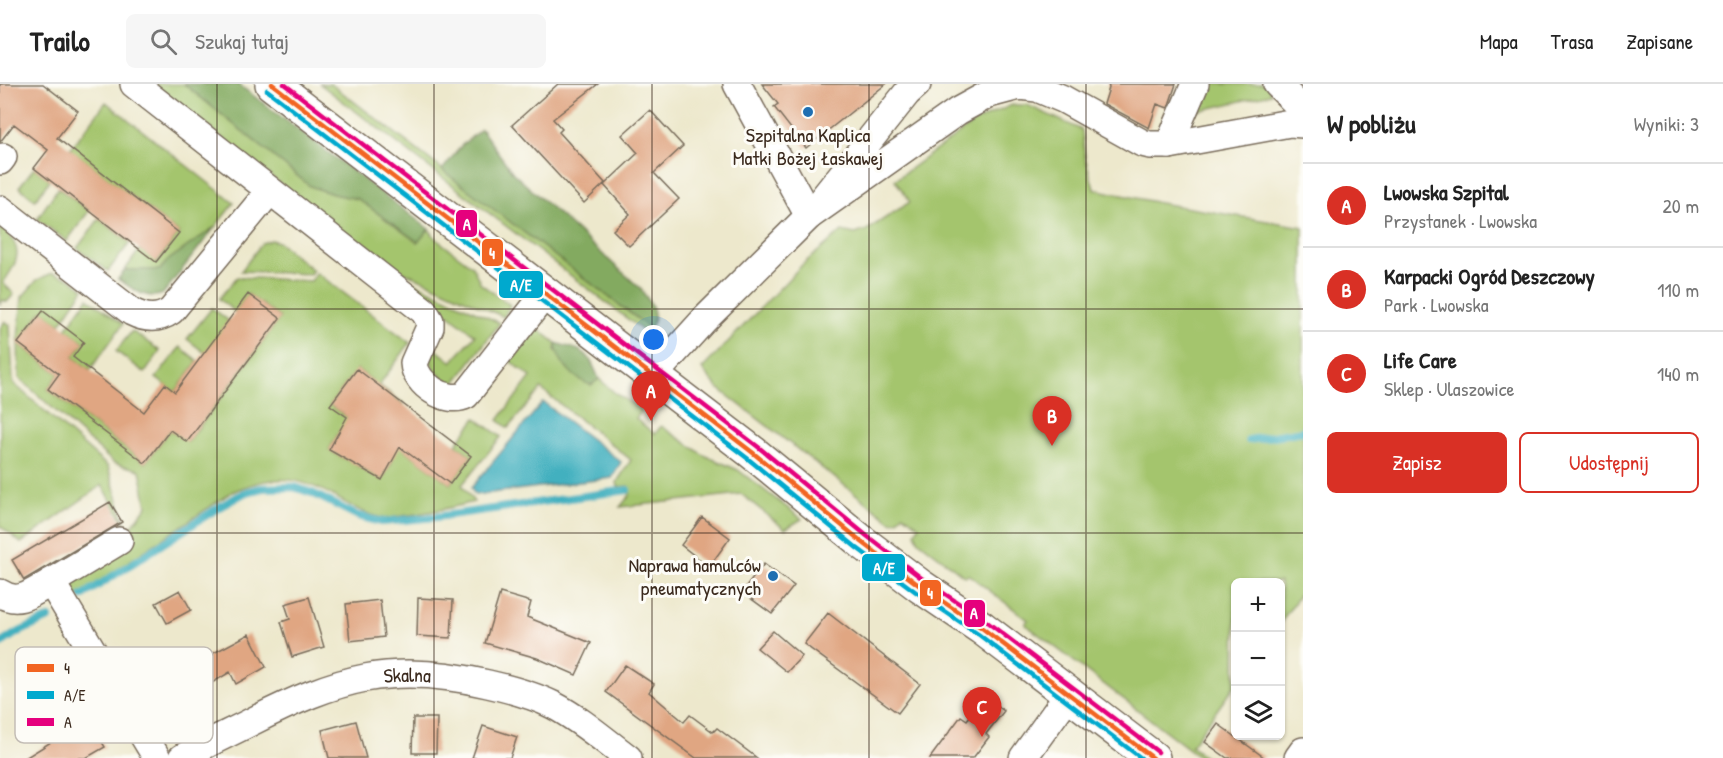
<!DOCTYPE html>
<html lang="pl">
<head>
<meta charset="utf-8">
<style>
  :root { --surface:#fff; --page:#f6f6f6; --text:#222; --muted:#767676; --line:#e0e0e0; --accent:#d93025 }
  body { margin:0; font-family:"Patrick Hand",sans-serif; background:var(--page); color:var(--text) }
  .controls { position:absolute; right:18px; bottom:18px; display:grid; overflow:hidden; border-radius:9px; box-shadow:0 2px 4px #0004 }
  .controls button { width:54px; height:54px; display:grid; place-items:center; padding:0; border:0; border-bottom:2px solid var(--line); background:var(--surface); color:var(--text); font:30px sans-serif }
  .you { position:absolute; left:654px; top:256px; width:21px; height:21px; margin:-15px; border:4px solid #fff; border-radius:50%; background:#1a73e8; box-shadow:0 0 0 9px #1a73e833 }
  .badge { display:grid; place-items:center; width:39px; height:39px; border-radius:50%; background:var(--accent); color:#fff; font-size:20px; font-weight:700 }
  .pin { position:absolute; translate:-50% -50px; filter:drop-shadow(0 2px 3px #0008) }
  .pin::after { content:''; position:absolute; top:32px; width:21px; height:18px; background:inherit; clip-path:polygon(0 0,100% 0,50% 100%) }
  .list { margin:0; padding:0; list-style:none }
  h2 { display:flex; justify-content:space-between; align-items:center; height:78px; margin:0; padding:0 24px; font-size:26px }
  h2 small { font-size:20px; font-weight:400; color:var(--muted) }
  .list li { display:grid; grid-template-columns:39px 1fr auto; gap:18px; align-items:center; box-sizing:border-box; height:84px; padding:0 24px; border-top:2px solid var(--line) }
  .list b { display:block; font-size:22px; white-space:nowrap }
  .list p { margin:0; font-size:20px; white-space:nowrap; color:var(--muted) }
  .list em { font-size:20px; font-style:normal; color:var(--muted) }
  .actions { display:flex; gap:12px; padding:18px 24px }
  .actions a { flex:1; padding:14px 0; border:2px solid var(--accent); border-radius:9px; text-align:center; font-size:21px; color:var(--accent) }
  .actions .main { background:var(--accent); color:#fff }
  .icon { flex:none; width:33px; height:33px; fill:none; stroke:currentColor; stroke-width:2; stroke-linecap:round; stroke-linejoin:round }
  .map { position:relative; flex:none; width:1303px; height:674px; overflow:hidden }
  header { display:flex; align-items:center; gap:36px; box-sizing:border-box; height:84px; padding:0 30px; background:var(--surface); border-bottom:2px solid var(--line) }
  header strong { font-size:28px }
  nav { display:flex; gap:33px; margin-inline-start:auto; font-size:21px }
  .search { width:420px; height:54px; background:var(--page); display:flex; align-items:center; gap:15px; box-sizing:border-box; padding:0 21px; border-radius:9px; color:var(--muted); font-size:22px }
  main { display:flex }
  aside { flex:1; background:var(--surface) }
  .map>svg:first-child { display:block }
</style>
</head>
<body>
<header>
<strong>Trailo</strong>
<div class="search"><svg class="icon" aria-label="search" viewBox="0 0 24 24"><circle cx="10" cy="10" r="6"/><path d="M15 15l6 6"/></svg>Szukaj tutaj</div>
<nav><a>Mapa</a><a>Trasa</a><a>Zapisane</a></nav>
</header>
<main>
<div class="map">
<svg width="1303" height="674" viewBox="0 0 1303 674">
  <rect width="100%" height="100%" fill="#fdfcf7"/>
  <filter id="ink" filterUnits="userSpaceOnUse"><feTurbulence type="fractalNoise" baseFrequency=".0167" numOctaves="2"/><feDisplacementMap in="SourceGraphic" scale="12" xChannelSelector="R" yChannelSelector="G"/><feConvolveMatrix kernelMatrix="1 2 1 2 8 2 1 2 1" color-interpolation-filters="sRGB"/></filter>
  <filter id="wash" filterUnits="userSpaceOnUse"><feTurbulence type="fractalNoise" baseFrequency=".008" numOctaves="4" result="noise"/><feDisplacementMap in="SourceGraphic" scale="24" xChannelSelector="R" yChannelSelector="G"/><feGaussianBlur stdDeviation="1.35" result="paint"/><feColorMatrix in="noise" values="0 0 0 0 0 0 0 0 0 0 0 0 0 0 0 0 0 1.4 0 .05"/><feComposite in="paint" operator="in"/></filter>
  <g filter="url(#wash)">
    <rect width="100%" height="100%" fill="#ede8cc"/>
    <path fill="#a4c56d" stroke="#707846" stroke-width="1.5" fill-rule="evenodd" d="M153 0H184L310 102 333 110 358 115 417 158 429 145 436 155 472 182 481 200 510 221 504 233 405 188H393Z
      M320 0H331L661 253 654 254 650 252Z
      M1207 0H1267L1271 10 1198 27Z
      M106 18 234 119 215 143 167 177 160 186H125L140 165 157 178 179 149 70 65Z
      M1012 21H1027L1082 46 1085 73 1094 105 1160 119 1303 143V506L1281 538 1280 498H1236L1235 601 1191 662 1207 674H1201L1025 540 1028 536 969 491 964 492 919 457 915 449 919 442 903 430 898 436 892 438 718 304 702 285 802 181 842 147 855 150 867 146 910 118 895 96 976 37Z
      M34 84 50 96 35 116 19 103Z
      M58 104 89 127 67 157 37 135Z
      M99 135 130 159 108 187 77 164Z
      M0 142C25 164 19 176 3 199L14 210 7 218 3 216 0 220Z
      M271 156 278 158 313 186 310 190 241 187 262 159Z
      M52 189 69 194 84 205 60 240 42 227 18 259 59 290 48 305 145 379 170 346 188 358 280 234 248 210 235 228 219 215 237 193 311 197 317 189 410 259 379 301 404 320 382 349 450 400 471 372 456 360 476 334 501 353 462 401 474 418C450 424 426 430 401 432 396 433 389 435 383 434 366 431 351 422 337 414 298 391 272 390 232 408L72 516 70 501 78 491 135 457 132 442 147 422 140 386 114 379 19 294 18 254 22 213 37 196ZM357 285 374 298 347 333 330 321ZM340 346 393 376 382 396 329 366Z
      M409 196 500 239 453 301C440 292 424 282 434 264L452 278 475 251 406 198Z
      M88 214 123 240 90 286 73 273 84 258 66 245Z
      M212 224 229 237 205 269 187 255Z
      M5 237 10 241 13 299 108 383 125 440 102 401 21 459 0 442V244Z
      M531 243 537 244 556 259 555 266 591 301 599 295 615 309 642 326 636 335 655 350 661 342 704 371 738 386 802 435 785 445 741 410 620 423 630 411 628 402 618 403 617 398 631 376 541 305 508 344 498 336 531 293 506 274Z
      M132 247 160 267 145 289 116 267Z
      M180 263 198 277 175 308 156 294Z"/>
    <path fill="#83aa60" stroke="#5f6a3f" stroke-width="1.5" d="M184 0H238L429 145 418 158 358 115 333 110 310 102Z
      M481 45 513 89 640 204C650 219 659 226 651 245L442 86 462 61Z
      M215 143 163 210C145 217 132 204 118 195L125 186H160L167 177Z
      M556 259C586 268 587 265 599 295L591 301C576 297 555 276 556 259Z"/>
    <path fill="#42b0bf" stroke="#3e6d6e" stroke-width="1.5" d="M543 318 621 378 612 394 475 411 471 404Z"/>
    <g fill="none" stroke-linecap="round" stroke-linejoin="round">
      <path stroke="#42b0bf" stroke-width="8" d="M1249 356 1303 347
        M82 512 221 422 246 408 262 404 294 403 312 409 358 432 382 438 436 433 627 406
        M0 560 15 550 49 534"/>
    </g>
    <g id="blocks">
      <path fill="#e0a682" d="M0 0H43L78 27 57 54 179 149 156 178 34 84 48 66 14 40 0 58Z
        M558 0H598L553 35 562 45 559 48 605 99 584 119 512 41Z
        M762 0H886L806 64 774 23 778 20Z
        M1108 0H1176L1168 24 1157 20 1149 44 1104 20 1109 4Z
        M650 26 683 62 654 89 679 115 629 162 613 146 630 130 604 101 638 69 622 51Z
        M248 210 280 234 187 358 170 346 145 379 48 305 59 290 18 259 43 227 84 258 73 273 144 328 165 300 175 308Z
        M357 285 471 372 450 400 400 363 382 396 329 366 347 333 330 321Z
        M110 418 122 438 24 496 12 476Z
        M702 433 730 454 709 483 681 461Z
        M764 480 794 502 772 530 742 508Z
        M180 506 191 526 167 539 156 519Z
        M500 509 531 518 527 533 591 559 576 591 537 574 485 559Z
        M309 513 324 563 292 573 281 538 290 535 285 520Z
        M418 514 453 516 451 554 417 552Z
        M380 516 384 553 350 557 346 520Z
        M828 529 920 600 898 629 804 560Z
        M773 547 802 572 787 588 757 564Z
        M249 550 266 583 236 600 230 588 170 624 151 591 180 574 186 584Z
        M625 581 654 600 649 608 684 638 690 631 713 648 717 644 757 674H696L606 608Z
        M985 613 1004 627 986 650 989 653 973 674H930L961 632 967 636Z
        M84 628 105 663 86 674H25L56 655 52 647Z
        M413 634H437L436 669H412Z
        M356 637 366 674H329L322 646Z
        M1218 640 1265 674H1227L1205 658Z
        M483 642 517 653 510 674H472Z"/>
    </g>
  </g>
  <g filter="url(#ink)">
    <use href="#blocks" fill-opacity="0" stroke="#796c5b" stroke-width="1.5"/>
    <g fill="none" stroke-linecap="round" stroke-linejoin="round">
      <defs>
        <g id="minor">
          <path d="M134 0 424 227 430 237V243L414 279C415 300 447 321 466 311L546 209"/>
          <path d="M737 0 809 132 907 9 917 0"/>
          <path d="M1277 0 1303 26"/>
          <path d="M1169 61 1195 0"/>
          <path d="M0 77 3 73"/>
          <path d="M0 125 132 228C146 235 158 236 171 227L269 108"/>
          <path d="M654 291 704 236 809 132 958 27 989 10 1019 2 1037 4 1063 15 1142 59 1150 61H1169L1290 39 1303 40"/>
          <path d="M51 498 119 457"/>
          <path d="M0 509C19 522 33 508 51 498L157 674"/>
          <path id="s1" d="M182 674C204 660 228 650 251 638 338 594 391 577 488 600 510 605 533 611 553 621 580 635 604 656 628 674"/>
          <path d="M1023 674 1069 610"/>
          <path d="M1298 674 1303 667"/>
        </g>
        <path id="major" d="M272 0 752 368 862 458 920 502 982 544 1153 674"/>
      </defs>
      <use href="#minor" stroke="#796c5b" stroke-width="30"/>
      <use href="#major" stroke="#796c5b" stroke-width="36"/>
      <use href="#minor" stroke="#fff" stroke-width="27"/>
      <use href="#major" stroke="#fff" stroke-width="33"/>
      <defs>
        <path id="bus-1" d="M272 0 752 368 862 458 920 502 982 544 1153 674"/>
        <path id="bus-2" d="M267 6 747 374 857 464 916 508 978 550 1141 674"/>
        <path id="bus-3" d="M284 0 757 362 867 452 924 496 987 538 1158 668"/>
      </defs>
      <use href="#bus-1" stroke="#fdfcf7" stroke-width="9"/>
      <use href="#bus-2" stroke="#fdfcf7" stroke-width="9"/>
      <use href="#bus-3" stroke="#fdfcf7" stroke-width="9"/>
      <use href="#bus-1" stroke="#f26522" stroke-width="4.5"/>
      <use href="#bus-2" stroke="#00a9ce" stroke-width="4.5"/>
      <use href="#bus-3" stroke="#e5007d" stroke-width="4.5"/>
    </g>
  </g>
  <path fill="none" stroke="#3b2a1e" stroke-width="1.5" stroke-opacity="0.55" d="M217 0V674M434 0V674M652 0V674M869 0V674M1086 0V674M0 225H1303M0 449H1303"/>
  <g fill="#1f6fb2" stroke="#fdfcf7" stroke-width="2">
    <circle cx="808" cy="28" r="6"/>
    <circle cx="773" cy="492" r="6"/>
  </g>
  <g text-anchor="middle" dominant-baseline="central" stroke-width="6" stroke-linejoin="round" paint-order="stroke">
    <g font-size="20" fill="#3b2a1e" stroke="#fdfcf7">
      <text x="808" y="50">Szpitalna Kaplica<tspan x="808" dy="23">Matki Bożej Łaskawej</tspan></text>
      <text x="761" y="480" text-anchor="end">Naprawa hamulców<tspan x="761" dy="23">pneumatycznych</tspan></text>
    </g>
    <g font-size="20" fill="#3b2a1e" stroke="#fdfcf7">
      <text stroke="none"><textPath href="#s1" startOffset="243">Skalna</textPath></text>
    </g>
  </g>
  <rect x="15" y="563" width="198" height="96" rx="9" fill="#fdfcf7" stroke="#c3bdb6" stroke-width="1.5"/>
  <rect x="27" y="580" width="27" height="8" fill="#f26522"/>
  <rect x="27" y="607" width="27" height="8" fill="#00a9ce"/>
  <rect x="27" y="634" width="27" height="8" fill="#e5007d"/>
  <g font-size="16" fill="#3b2a1e">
    <text x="64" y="590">4</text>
    <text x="64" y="617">A/E</text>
    <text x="64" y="644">A</text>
  </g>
  <g stroke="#fdfcf7" stroke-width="2">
    <rect x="455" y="125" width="23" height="29" rx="6" fill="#e5007d"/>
    <rect x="481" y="154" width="23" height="29" rx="6" fill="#f26522"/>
    <rect x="498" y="186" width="46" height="29" rx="6" fill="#00a9ce"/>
    <rect x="861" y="469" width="45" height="29" rx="6" fill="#00a9ce"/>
    <rect x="919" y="495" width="23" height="28" rx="6" fill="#f26522"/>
    <rect x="963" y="515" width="23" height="29" rx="6" fill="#e5007d"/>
  </g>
  <g font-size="16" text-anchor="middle" font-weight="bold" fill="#fff">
    <text x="467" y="146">A</text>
    <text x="492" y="175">4</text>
    <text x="521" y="207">A/E</text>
    <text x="884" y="490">A/E</text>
    <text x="930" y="515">4</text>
    <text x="974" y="535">A</text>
  </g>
</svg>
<div class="controls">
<button>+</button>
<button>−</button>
<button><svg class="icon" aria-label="layers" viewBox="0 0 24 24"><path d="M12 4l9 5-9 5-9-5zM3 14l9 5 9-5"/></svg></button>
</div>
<div class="you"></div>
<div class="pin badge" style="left:651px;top:337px">A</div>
<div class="pin badge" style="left:1052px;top:362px">B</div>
<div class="pin badge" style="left:982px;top:653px">C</div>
</div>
<aside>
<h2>W pobliżu<small>Wyniki: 3</small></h2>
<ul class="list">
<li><span class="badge">A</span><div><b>Lwowska Szpital</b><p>Przystanek · Lwowska</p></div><em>20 m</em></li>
<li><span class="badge">B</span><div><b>Karpacki Ogród Deszczowy</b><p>Park · Lwowska</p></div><em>110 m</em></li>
<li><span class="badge">C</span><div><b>Life Care</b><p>Sklep · Ulaszowice</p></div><em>140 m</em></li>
</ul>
<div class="actions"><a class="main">Zapisz</a><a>Udostępnij</a></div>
</aside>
</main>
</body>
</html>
